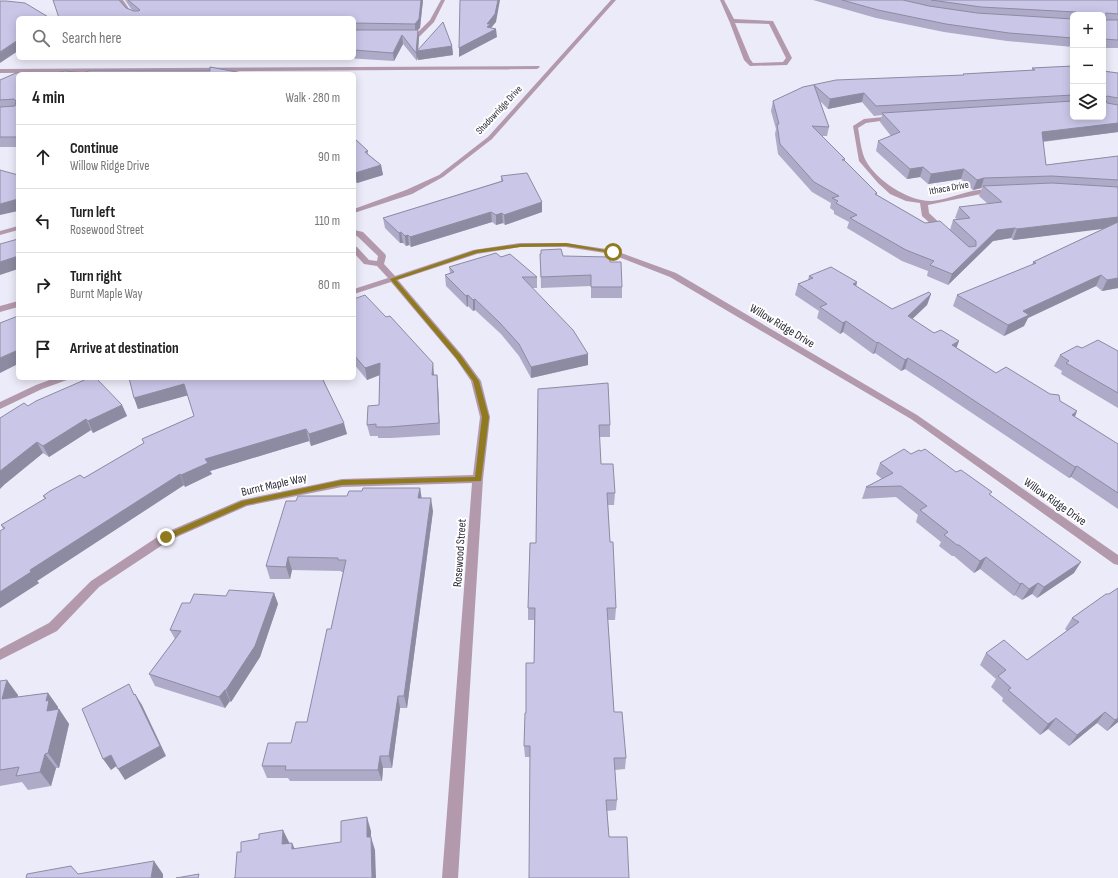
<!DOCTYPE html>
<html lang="en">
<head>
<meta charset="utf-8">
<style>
  :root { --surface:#fff; --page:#f2f2f2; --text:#222; --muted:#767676; --line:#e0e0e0 }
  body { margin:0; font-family:"Sofia Sans Condensed",sans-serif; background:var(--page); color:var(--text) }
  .controls { position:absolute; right:12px; top:12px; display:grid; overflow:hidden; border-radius:6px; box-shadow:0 2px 10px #0003 }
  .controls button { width:36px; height:36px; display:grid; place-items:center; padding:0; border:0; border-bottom:1px solid var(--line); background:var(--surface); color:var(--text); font:20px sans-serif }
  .stop { position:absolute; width:12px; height:12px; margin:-9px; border:3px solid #907a20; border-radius:50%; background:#fff }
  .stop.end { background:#907a20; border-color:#fff; box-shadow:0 1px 4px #0008 }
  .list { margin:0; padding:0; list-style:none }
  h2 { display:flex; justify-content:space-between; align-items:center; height:52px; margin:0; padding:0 16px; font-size:17px }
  h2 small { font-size:13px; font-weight:400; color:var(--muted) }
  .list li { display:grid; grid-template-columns:26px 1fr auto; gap:12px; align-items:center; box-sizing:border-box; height:64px; padding:0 16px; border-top:1px solid var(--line) }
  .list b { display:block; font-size:15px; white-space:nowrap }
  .list p { margin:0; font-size:13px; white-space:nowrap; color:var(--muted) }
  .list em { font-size:13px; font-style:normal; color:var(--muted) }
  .icon { flex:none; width:22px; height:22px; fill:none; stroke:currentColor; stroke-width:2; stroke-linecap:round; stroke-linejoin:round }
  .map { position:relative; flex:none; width:1118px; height:878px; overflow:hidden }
  .search { position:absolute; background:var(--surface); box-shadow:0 2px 10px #0003; left:16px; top:16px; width:340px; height:44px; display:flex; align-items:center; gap:10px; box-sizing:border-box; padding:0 14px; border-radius:6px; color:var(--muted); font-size:15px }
  .panel { position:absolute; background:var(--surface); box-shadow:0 2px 10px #0003; left:16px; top:72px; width:340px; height:308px; border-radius:6px }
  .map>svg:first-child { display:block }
</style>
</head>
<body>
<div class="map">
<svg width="1118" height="878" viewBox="0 0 1118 878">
  <rect width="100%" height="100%" fill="#ecebf9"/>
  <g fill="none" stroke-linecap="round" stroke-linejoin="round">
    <path fill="#b399ac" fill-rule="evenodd" d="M119 0H123L130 10 141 18C129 18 123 10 119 0Z
      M441 0H445L434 22 419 37H404L403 36 406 34H416L430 20Z
      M611 0H616L492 139 443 177 412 194 354 213V209L406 190 439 175 488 137Z
      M720 0H724L734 19 773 21 792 58 787 65 750 66 744 60 730 23ZM735 23 769 24 786 58 783 62 753 63 750 59Z
      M539 66 540 67 537 69 0 73V69Z
      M893 116 895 117V119L866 123 858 128C860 138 861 152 866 161 876 180 909 202 932 201 953 199 974 186 996 190V194H981L928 205 929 213 948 231 947 233H941L922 216 920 203 906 201 890 194 878 183 859 161 853 126 864 119Z
      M18 226V230L0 235V231Z
      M354 230 363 232 385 254 386 256 384 264 395 276 473 250 520 243H566L613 250 676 273 917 415 1118 555V565L1114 564 911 419 670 277 611 254 566 247H520L477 254 398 280 462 355 481 381 490 417 483 479 458 878H442L472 483 342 487 247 506 170 540 99 587 57 631 0 660V649L49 623 91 581 162 534 241 500 342 479 473 475 480 417 471 381 456 359 391 282 354 294V289L388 278 377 266 364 264 354 253V247H357L369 260 377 261 378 256 357 236 354 235Z
      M18 301V307L0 312V306Z
      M55 378H69L67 380 42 389 0 409V402L36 385Z"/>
  </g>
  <path fill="#aeaac8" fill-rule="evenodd" d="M125 0H423L420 28 418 30 419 38 418 50 452 46 453 55 418 60 417 57V61L403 44 394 61 346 58H354V18H59L126 8 133 10 131 9Z
    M813 0H1118V48H1103V15H1073V47L1007 41 944 32 876 18Z
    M1073 66V117L1103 71 1118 73V132L1043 142 1046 165 1118 156V288L1102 291 1096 286 1028 318 1024 326 1004 336 953 306 957 295 1032 265 1033 262 1105 228 1013 240 1011 238 993 241 948 285 927 276 928 271 902 261 847 228 849 222 834 214V211L830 208 831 203 812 192 778 154 775 134 776 129 771 111 773 101 803 87 963 75V74L1032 70V68ZM820 101 828 109 862 102 874 116 882 115 880 122 891 136 878 141 876 151 907 179 920 177 928 184 961 179 973 190 982 188 979 196 988 204 959 207 955 218 957 219 953 220 950 230 925 223 877 195V193L844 160 845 159 822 136H827L829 127Z
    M210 67 248 74H18V147H0V80L16 73H57L65 71 83 73 89 71H210Z
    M354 138 368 151V154L381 165 383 175 357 183 354 181Z
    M501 176 542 202V212L505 225 503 223 496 225 492 222 411 247 409 245 406 246 403 243H400L385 228 383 218 501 181Z
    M540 254 610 262 622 287V298H591V286L541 288Z
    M501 257 537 277V288H532L588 365 531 378 519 356 501 334 475 310 473 311 468 306 467 307 446 286 445 275 450 273 449 267Z
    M809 276 856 286 892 309 931 294 927 305 912 319 996 373 1060 401 1077 411 1075 417 1118 444V509L1071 477 1069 478 939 391 905 369 901 371 875 353 873 354 843 332 840 334 817 318 819 311 795 295 798 284 808 280Z
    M354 299 434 375H437L438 386 440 435 391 438H378V436H370L367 425 379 405 380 375 367 380 354 364Z
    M1082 348 1118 351V408L1061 374 1062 371 1054 366 1060 355Z
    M129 378H324L323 379 347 434 311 446 309 441 210 471 212 474 185 487 184 485 37 581 39 583 0 608 3 529 1 525 45 499 43 496 84 478 144 443 142 439 194 416 188 395 138 409Z
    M538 389 610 425V437H599L601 464 615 493 614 505H608L610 542 616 608 615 620H608L614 712 626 758 625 769 615 770 617 800 616 810 607 811 609 837 629 878 530 757H525L524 746 526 713 534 663V620H528V608L536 543Z
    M122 405 127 416 93 433 91 430 49 457 43 453 5 484 28 406Z
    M911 454 956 472 990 495 1074 573 1037 598 1032 594 1022 600 1015 595 1014 596 980 569 974 573 954 556H952L939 546 941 542 916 522 918 515 896 497 862 499 866 487 882 479 876 474 880 463Z
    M420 488 421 498 433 511 407 708H400L392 768H383L382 781H290L288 778H267L262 766 291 743 307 722 331 629 343 572H341V571L292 570 290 579H270L266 566 296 501 347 496 362 491Z
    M1118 588V722L1107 731 1097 723 1069 746 1048 729 1040 735 1002 701 1003 698 991 687 996 679 980 665 986 653 1027 660 1067 631 1065 629 1072 618 1109 594Z
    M274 593 278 604 260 657 231 702 230 701 225 708 155 686 149 674 175 639 170 630 190 603 226 596Z
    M0 681 18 695 17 697 48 693 58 707V710L59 709 69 724 59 768H56L51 786 28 790 22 782 0 786Z"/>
  <path fill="#8d8ba2" d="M421 0H423L420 28 415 32V24Z
    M498 0H500L496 22 491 28 496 29 497 37 459 57V48L487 24Z
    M418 30 419 38 418 51 452 46 453 55 418 60 417 57V61L416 53Z
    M402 35 403 44 394 61 393 53Z
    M18 40V51L0 63V52Z
    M864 93 862 102 828 109 830 99Z
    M1118 123V132L1038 142 1042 132Z
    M381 165 383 175 357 183 355 173Z
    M923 167 920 177 907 179 910 169Z
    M964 169 961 179 928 184 931 174Z
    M984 178 981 188 973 190 977 180Z
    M18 199V211L0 215V204Z
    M542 202V212L505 225 504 215Z
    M491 212 492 222 411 247 410 237Z
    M502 213 503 223 496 225V215Z
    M1118 217V227L1013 240 1017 229Z
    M1015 228 1011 238 993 241 948 285 952 274 997 230Z
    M401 232 403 243H400L399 233Z
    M408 235 409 245 406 246 405 236Z
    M18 256V269L0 275V262Z
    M1101 275 1096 286 1028 318 1024 326 1004 336 1008 325 1023 311Z
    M1118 278V288L1102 291 1107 280Z
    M857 282 855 293 853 284Z
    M931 294 927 305 904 327 908 316Z
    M468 295V306L467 307 466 296Z
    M475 299V310L473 311V300Z
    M846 321 843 332 840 334 843 323Z
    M959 341 955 352 952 345Z
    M878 342 875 353 873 354 877 343Z
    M18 350V364L0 373V358Z
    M588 354V365L531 378V367Z
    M908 358 905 369 901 371 905 360Z
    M380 363 382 374 367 380 365 368Z
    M433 363 434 374 433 386 432 375Z
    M437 375 438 386 440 435 439 423Z
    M184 384 189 395 138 409 134 398Z
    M122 405 127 416 93 433 88 421Z
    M1077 411 1072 423V415Z
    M86 419 91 430 49 457 43 446Z
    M344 423 347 434 311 446 309 434Z
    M306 429 309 441 210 471 212 474 185 487 181 475 205 459Z
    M37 442 43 453 5 484 0 489V471Z
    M1077 466 1071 477 1069 478 1075 467Z
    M180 474 184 485 37 581 39 583 0 608V592L30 570Z
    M420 488 422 500 418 498Z
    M431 498 433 511 407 708 404 696Z
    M288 557 292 570 290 579 286 567Z
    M986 557 980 569 974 573 980 561Z
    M1081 562 1074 573 1037 598 1044 587Z
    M1022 583 1015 595 1014 596 1020 584Z
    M1038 583 1032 594 1022 600 1029 589Z
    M274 593 278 604 260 657 231 702 226 690Z
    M7 680 18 695 13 714 2 699Z
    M225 690 230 701 225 708 219 697Z
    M48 693 58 707 57 712 59 709 69 724 59 768 48 753 46 701Z
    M135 694 142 705 166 756 125 780 118 769Z
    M398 696 400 708 392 768 389 756Z
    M1105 712 1097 723 1069 746 1077 735Z
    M1056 718 1048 729 1040 735 1048 724Z
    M1118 718V722L1107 731 1115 720Z
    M45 754 56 768 51 786 40 772Z
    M111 755 118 765 111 770 103 759Z
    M380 756 383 768 382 781 378 770Z
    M367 817 371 831V837L375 850 376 878H372L367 837Z
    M283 830 290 844H282Z
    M292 843 298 856 292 849Z
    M154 861 163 874V878H151Z"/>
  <path fill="#cac6e8" stroke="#8d8ba2" d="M53 0H119L126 8 134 11H138L140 10 128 0H421L419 19 415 24 354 23V18H59Z
    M460 0H498L495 14 487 24H491L487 27 496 29 459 48Z
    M842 0H903L929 6 977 13 1073 19V38L1009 33 946 24 878 10Z
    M931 0H1118V14L1106 13 1105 19 1106 20H1118V40L1103 39V15H1077L1076 12 981 7Z
    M0 1H6L25 3 50 18H18V40L0 52Z
    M443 22 452 46 417 51Z
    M354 30H418L416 53 402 35 393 53 354 50Z
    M1073 66V95L876 106 864 93 830 99 814 85 829 127 812 126 845 159 842 160H844L877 193 875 194 925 223 940 221 969 247 976 246V241L953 220 970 218 959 207 1002 202 983 186 1052 183 1118 187V217L1017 229 1015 228 997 230 952 274 930 265 934 261 906 250 850 218 857 215 836 203 838 201 832 198 839 196 814 182 780 144 777 124H779L773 101 803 87 836 80 964 75 963 74 1035 70 1032 68Z
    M210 67 248 74H18V137H0V107L15 106 16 101 14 99 0 100V80L16 73H57L65 71 83 73 89 71H210Z
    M1103 71 1118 73V98L1107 96 1105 98 1107 103 1118 105V123L1042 132 1046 165 1118 156V180L1052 176 984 178 977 180 964 169 931 174 923 167 910 169 878 141 900 132 882 113 1073 101V117H1103Z
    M354 138 368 151 365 152 381 165 355 173 354 172Z
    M0 170 18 175V199L0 204Z
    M527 173 542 202 504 215 502 213 496 215 491 212 410 237 408 235 405 236 401 232 399 233 383 218 503 181 501 176Z
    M1118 222V278L1107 280 1101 275 1023 311 1029 315 1008 325 957 295 1036 263 1033 262Z
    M18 239V256L0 262V244Z
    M561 249 563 256 610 257V262H621L622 287H591V275L541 277 540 254H541V250Z
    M496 253 501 257 510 254 537 277H522L573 330 588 354 531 367 519 344 500 323 475 299 473 300 468 295 466 296 445 275 454 272 449 267Z
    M831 267 857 282 853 284 892 309 929 292 931 294 908 316 934 333 941 330 959 341 952 345 996 373 1006 367 1050 394 1059 395 1060 401 1077 411 1072 415 1118 444V493L1077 466 1075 467 943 380 908 358 905 360 878 342 877 343 846 321 843 323 820 307 827 304 798 284 813 278 809 276Z
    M365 295 386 317 390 316 433 363 432 375H437L439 423 389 427H376V424L367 425 368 406 379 405 380 363 365 368 354 355V299Z
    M18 316V350L0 358V323Z
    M1098 340 1118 351V393L1066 363 1069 361 1060 355 1077 346 1082 348Z
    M89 378H96L122 405 88 421 86 419 43 446 37 442 0 471V418L24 403 28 406 36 401Z
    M129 378H322L344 423 309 434 306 429 205 459 208 463 181 475 180 474 30 570 31 572 0 592V531L5 528 1 525 46 498 43 496 50 491 80 475 84 478 144 443 142 439 194 416 184 384 134 398Z
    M608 383 610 425H599L601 464H613L615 493H607L610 542H613L616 608H607L614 712H622L626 758H614L617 800H606L609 837H627L629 878H529L530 746H524L525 713H526V663H534L535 608H528L530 543H536L538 389Z
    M904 449 911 454 919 450 921 451 925 449 956 472 961 470 992 492 989 494 1081 562 1044 587 1038 583 1029 589 1022 583 1020 584 986 557 980 561 959 545H957L944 535 948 532 920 510 927 506 901 486 866 487 893 473 880 463Z
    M363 488H420L418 498H431L404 696H398L389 756H380L378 770H285L286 766H262L268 743H291L296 722H307L327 629H331L346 560H338V558L288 557 286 567 266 566 286 501H296L298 496H347L349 491H362Z
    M1118 588V718L1115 720 1105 712 1077 735 1056 718 1048 724 1008 690 1011 688 998 676 1006 670 986 653 1004 640 1027 660 1079 622 1072 618 1106 594H1109Z
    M229 590 274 593 255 646 226 690H225L219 697 149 674 181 631 170 630 182 603H190L194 594 226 596Z
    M7 680 2 699 48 693 46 701 49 700 47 711 59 709 48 753 45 754 40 772 16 776 19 767 0 770V681Z
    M129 684 134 695 135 694 160 746 118 769 111 755 103 759 82 709Z
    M367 817V837H371L372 878H234H235L237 852H241V842L259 839V834L283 830 282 844 292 843V849L341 842V821Z
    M154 861 151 878H26L27 874 71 866 78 874Z
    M199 874 198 878H176Z"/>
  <path fill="#907a20" d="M566 243 616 252 613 253 566 246 520 247 477 253 396 280 461 356 479 381 489 417 481 481 342 485 246 505 169 539H164V535L242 501 342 480 475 477 482 417 473 381 456 358 390 279 476 250 520 244Z"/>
  <g text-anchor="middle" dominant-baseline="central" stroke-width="4" stroke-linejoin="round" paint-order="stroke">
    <g font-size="10" fill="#2a2835" stroke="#fff">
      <text transform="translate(499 110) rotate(-47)">Shadowridge Drive</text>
      <text transform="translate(949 188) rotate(-10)">Ithaca Drive</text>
    </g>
    <g font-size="12" fill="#2a2835" stroke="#fff">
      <text transform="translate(782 326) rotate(31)">Willow Ridge Drive</text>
      <text transform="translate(274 485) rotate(-13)">Burnt Maple Way</text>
      <text transform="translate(1055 502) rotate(35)">Willow Ridge Drive</text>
      <text transform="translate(460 553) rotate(-86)">Rosewood Street</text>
    </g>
  </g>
</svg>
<div class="controls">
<button>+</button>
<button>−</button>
<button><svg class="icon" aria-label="layers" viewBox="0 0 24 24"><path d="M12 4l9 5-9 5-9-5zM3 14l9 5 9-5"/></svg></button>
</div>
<div class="stop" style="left:613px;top:252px"></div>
<div class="stop end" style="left:166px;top:537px"></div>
<div class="search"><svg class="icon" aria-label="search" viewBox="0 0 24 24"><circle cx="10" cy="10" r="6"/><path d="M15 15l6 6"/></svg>Search here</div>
<section class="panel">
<h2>4 min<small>Walk · 280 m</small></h2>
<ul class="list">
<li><svg class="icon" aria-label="ahead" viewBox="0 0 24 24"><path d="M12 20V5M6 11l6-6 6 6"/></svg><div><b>Continue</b><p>Willow Ridge Drive</p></div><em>90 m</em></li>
<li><svg class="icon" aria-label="left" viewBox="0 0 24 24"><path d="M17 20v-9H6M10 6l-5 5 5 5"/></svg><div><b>Turn left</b><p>Rosewood Street</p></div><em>110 m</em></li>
<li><svg class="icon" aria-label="right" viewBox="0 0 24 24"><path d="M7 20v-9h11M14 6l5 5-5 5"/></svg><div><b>Turn right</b><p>Burnt Maple Way</p></div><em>80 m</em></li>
<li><svg class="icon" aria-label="arrive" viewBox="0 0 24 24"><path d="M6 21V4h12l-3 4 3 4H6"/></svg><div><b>Arrive at destination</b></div></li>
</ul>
</section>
</div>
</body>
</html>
